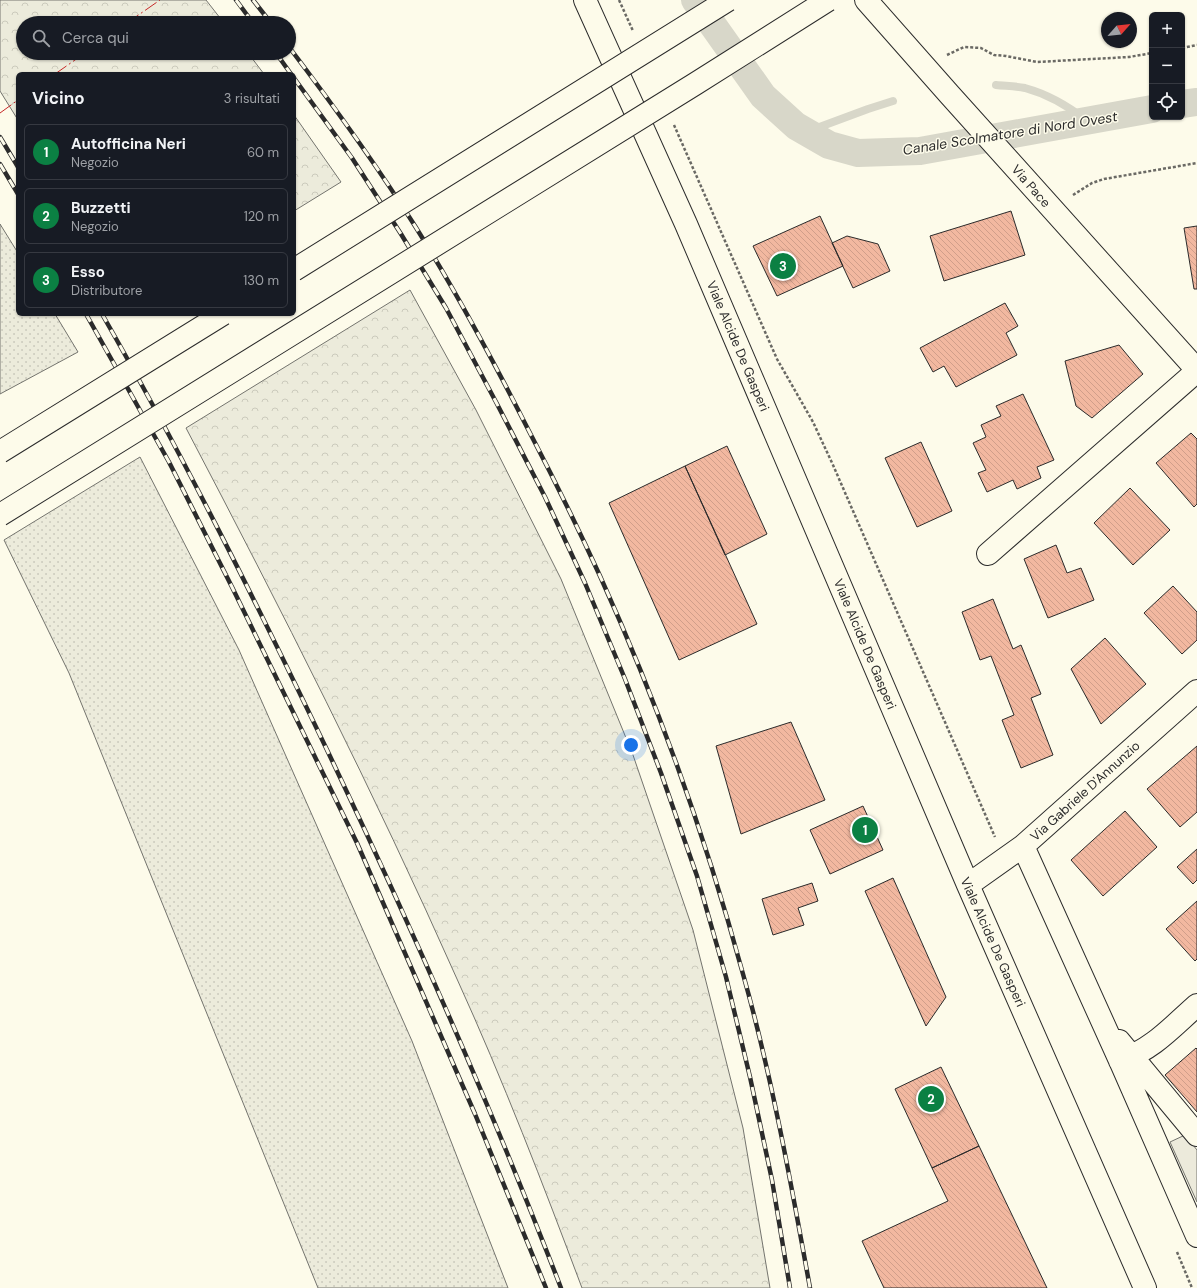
<!DOCTYPE html>
<html lang="it">
<head>
<meta charset="utf-8">
<style>
  :root { --surface:#171b24; --page:#242831; --text:#f1f3f6; --muted:#9ea1a6; --line:#363941; --accent:#0b8043 }
  body { margin:0; font-family:"DM Sans",sans-serif; background:var(--page); color:var(--text) }
  .controls { position:absolute; right:12px; top:12px; display:grid; overflow:hidden; border-radius:6px; box-shadow:0 1px 3px #0004 }
  .controls button { width:36px; height:36px; display:grid; place-items:center; padding:0; border:0; border-bottom:1px solid var(--line); background:var(--surface); color:var(--text); font:20px sans-serif }
  .compass { position:absolute; left:1101px; top:12px; width:36px; height:36px; border-radius:50%; background:var(--surface); box-shadow:0 1px 3px #0004; rotate:63deg }
  .you { position:absolute; left:631px; top:745px; width:14px; height:14px; margin:-10px; border:3px solid #fff; border-radius:50%; background:#1a73e8; box-shadow:0 0 0 6px #1a73e833 }
  .badge { display:grid; place-items:center; width:26px; height:26px; border-radius:50%; background:var(--accent); color:#fff; font-size:13px; font-weight:700 }
  .pin { position:absolute; translate:-50% -50%; border:2px solid #fff; box-shadow:0 1px 4px #0006 }
  .list { margin:0; padding:0; list-style:none }
  h2 { display:flex; justify-content:space-between; align-items:center; height:52px; margin:0; padding:0 16px; font-size:17px }
  h2 small { font-size:13px; font-weight:400; color:var(--muted) }
  .list li { display:grid; grid-template-columns:26px 1fr auto; gap:12px; align-items:center; box-sizing:border-box; height:56px; margin:0 8px 8px; padding:0 8px; border:1px solid var(--line); border-radius:6px }
  .list b { display:block; font-size:15px; white-space:nowrap }
  .list p { margin:0; font-size:13px; white-space:nowrap; color:var(--muted) }
  .list em { font-size:13px; font-style:normal; color:var(--muted) }
  .icon { flex:none; width:22px; height:22px; fill:none; stroke:currentColor; stroke-width:2; stroke-linecap:round; stroke-linejoin:round }
  .map { position:relative; flex:none; width:1197px; height:1288px; overflow:hidden }
  .search { position:absolute; background:var(--surface); box-shadow:0 1px 3px #0004; left:16px; top:16px; width:280px; height:44px; display:flex; align-items:center; gap:10px; box-sizing:border-box; padding:0 14px; border-radius:22px; color:var(--muted); font-size:15px }
  .panel { position:absolute; background:var(--surface); box-shadow:0 1px 3px #0004; left:16px; top:72px; width:280px; height:244px; border-radius:6px }
  .map>svg:first-child { display:block }
</style>
</head>
<body>
<div class="map">
<svg width="1197" height="1288" viewBox="0 0 1197 1288">
  <defs>
    <pattern id="grass-dots" width="8" height="8" patternUnits="userSpaceOnUse"><rect width="8" height="8" fill="#ecebdb"/><path d="M2 2h.1M6 6h.1" fill="none" stroke="#cbcabc" stroke-width="1.8" stroke-linecap="round"/></pattern>
    <pattern id="forest-crowns" width="20" height="18" patternUnits="userSpaceOnUse"><rect width="20" height="18" fill="#ecebdb"/><path d="M2 6a3 3 0 1 1 6 0M12 15a3 3 0 1 1 6 0" fill="none" stroke="#cbcabc"/></pattern>
    <pattern id="building-back-hatch" width="6" height="6" patternUnits="userSpaceOnUse"><rect width="6" height="6" fill="#f2b8a0"/><path d="M-1 5l2 2M0 0l6 6M5-1l2 2" fill="none" stroke="#d09e8a"/></pattern>
  </defs>
  <rect width="100%" height="100%" fill="#fdfbea"/>
  <path fill="url(#grass-dots)" stroke="#74746e" d="M0 224 18 253V314H55L78 352 0 394Z
    M140 457 239 650 412 1041 508 1288H318L69 673 4 540Z"/>
  <path fill="url(#forest-crowns)" stroke="#74746e" d="M0 0H206L224 23H23V53H248L264 74H18V120L0 91Z
    M294 115 341 182 294 211Z
    M410 290 476 410 561 579 633 755 693 930 743 1128 770 1288H582C543 1184 503 1080 457 979 374 792 281 609 186 428Z"/>
  <path fill="#eceadb" stroke="#74746e" d="M1185 1135 1197 1150V1202L1170 1142Z"/>
  <g fill="none" stroke-linecap="round" stroke-linejoin="round">
    <path stroke="#d8d7c9" stroke-width="8" d="M996 85C1005 86 1016 86 1025 88 1047 94 1068 106 1086 120
      M806 132 868 109 893 101"/>
    <path stroke="#d8d7c9" stroke-width="28" d="M695 0 763 96 796 126 829 145 858 153 920 151 1152 109
      M1182 104 1197 102"/>
  </g>
  <path fill="url(#building-back-hatch)" stroke="#2b2b2b" d="M1011 211 1025 255 944 281 930 236Z
    M820 216 843 266 777 296 753 246Z
    M1197 226V289H1194L1184 228Z
    M847 236 878 244 890 271 853 288 832 243Z
    M1005 303 1018 326 1006 333 1017 355 956 387 944 366 933 372 920 348Z
    M1119 345 1143 374 1092 418 1076 406 1065 361Z
    M1023 394 1054 460 1037 467 1041 478 1017 489 1013 480 987 492 978 473 986 470 973 443 986 437 981 425 1001 416 996 406Z
    M1191 433 1197 439V504L1194 507 1156 463Z
    M921 442 952 511 917 527 885 458Z
    M727 446 767 534 725 555 685 466Z
    M685 466 757 624 679 660 609 503Z
    M1130 488 1170 530 1133 565 1094 523Z
    M1056 545 1067 573 1081 568 1094 600 1048 618 1024 559Z
    M1173 586 1197 612V640L1182 654 1144 613Z
    M993 599 1013 649 1021 645 1041 694 1031 698 1053 755 1021 768 1002 720 1014 715 991 656 980 660 962 612Z
    M1105 638 1146 684 1101 724 1071 669Z
    M791 722 825 800 741 834 716 746Z
    M1197 746V812L1180 827 1147 789Z
    M863 806 883 850 830 874 810 830Z
    M1125 811 1157 847 1103 896 1071 860Z
    M1197 849V880L1193 884 1177 867Z
    M893 878 946 997 926 1026 865 891Z
    M812 883 818 901 798 908 804 925 773 935 762 899Z
    M1197 901V959L1195 961 1166 929Z
    M1196 1048 1197 1049V1112L1165 1075Z
    M941 1067 979 1146 932 1168 895 1089Z
    M979 1146 1047 1288H884L862 1241 948 1201 932 1168Z"/>
  <g fill="none" stroke-linecap="round" stroke-linejoin="round">
    <defs>
      <path id="minor" d="M585 0 686 224 968 885 1145 1288
        M866 0 949 94 1197 370
        M988 554 1197 371
        M1023 846 1122 1065 1197 1236
        M968 885 1023 846 1197 691
        M1119 1041 1197 1135
        M1120 1061C1153 1049 1171 1028 1197 1005"/>
    </defs>
    <use href="#minor" stroke="#2b2b2b" stroke-width="24"/>
    <path stroke="#6a6964" stroke-width="2.5" stroke-dasharray="3 2" stroke-linecap="butt" d="M619 0 633 31
      M1182 48 1197 45
      M947 55 964 47 981 48 994 55 1006 56 1037 62 1129 57 1152 53
      M674 125 777 359 813 422 833 465 995 837
      M1073 195 1092 183 1104 179 1197 163
      M1177 1252 1192 1288"/>
    <use href="#minor" stroke="#fdfbea" stroke-width="22"/>
    <defs>
      <path id="rail" d="M236 0 253 23
        M253 0 271 23
        M289 47C333 105 376 164 415 226 457 293 495 364 531 435 555 481 578 528 600 576 658 704 706 838 743 974 772 1077 791 1183 810 1288
        M276 53 291 74
        M294 78 352 158 401 234 446 308 496 402 545 497 585 583 625 679 661 773 697 876 726 977 750 1077 772 1180 790 1288
        M0 137 18 167
        M0 164 18 194
        M86 314 169 462 232 587 357 843 475 1114 546 1288
        M102 314C184 457 257 604 328 752 412 928 491 1106 561 1288"/>
    </defs>
    <use href="#rail" stroke="#2b2b2b" stroke-width="4.5"/>
    <use href="#rail" stroke="#fdfbea" stroke-width="3" stroke-dasharray="9" stroke-linecap="butt"/>
    <defs>
      <path id="highway-bridge" d="M294 270 728 0
        M0 452 223 314
        M0 515 695 84 828 0"/>
    </defs>
    <use href="#highway-bridge" stroke="#2b2b2b" stroke-width="24" stroke-linecap="butt"/>
    <use href="#highway-bridge" stroke="#fdfbea" stroke-width="22"/>
    <path stroke="#c62828" stroke-width="1" stroke-dasharray="14 3 2 3" stroke-linecap="butt" d="M127 23 160 0
      M55 74 85 53
      M0 113 18 100"/>
  </g>
  <g text-anchor="middle" dominant-baseline="central" stroke-width="3" stroke-linejoin="round" paint-order="stroke">
    <g font-size="13" fill="#2b2b2b" stroke="#fdfbea">
      <text transform="translate(1031 186) rotate(49)">Via Pace</text>
      <text transform="translate(738 346) rotate(67)">Viale Alcide De Gasperi</text>
      <text transform="translate(865 644) rotate(67)">Viale Alcide De Gasperi</text>
      <text transform="translate(1085 791) rotate(-42)">Via Gabriele D'Annunzio</text>
      <text transform="translate(993 942) rotate(66)">Viale Alcide De Gasperi</text>
    </g>
    <g font-size="14" font-style="italic" fill="#2b2b2b" stroke="#fdfbea">
      <text transform="translate(1010 133) rotate(-9)">Canale Scolmatore di Nord Ovest</text>
    </g>
  </g>
</svg>
<div class="controls">
<button>+</button>
<button>−</button>
<button><svg class="icon" aria-label="locate" viewBox="0 0 24 24"><circle cx="12" cy="12" r="6"/><path d="M12 2v4M12 18v4M2 12h4M18 12h4"/></svg></button>
</div>
<svg class="compass" viewBox="-18 -18 36 36"><path d="M0-13l5 13h-10z" fill="#e53935"/><path d="M0 13l5-13h-10z" fill="#9ea1a6"/></svg>
<div class="you"></div>
<div class="pin badge" style="left:865px;top:830px">1</div>
<div class="pin badge" style="left:931px;top:1099px">2</div>
<div class="pin badge" style="left:783px;top:266px">3</div>
<div class="search"><svg class="icon" aria-label="search" viewBox="0 0 24 24"><circle cx="10" cy="10" r="6"/><path d="M15 15l6 6"/></svg>Cerca qui</div>
<section class="panel">
<h2>Vicino<small>3 risultati</small></h2>
<ul class="list">
<li><span class="badge">1</span><div><b>Autofficina Neri</b><p>Negozio</p></div><em>60 m</em></li>
<li><span class="badge">2</span><div><b>Buzzetti</b><p>Negozio</p></div><em>120 m</em></li>
<li><span class="badge">3</span><div><b>Esso</b><p>Distributore</p></div><em>130 m</em></li>
</ul>
</section>
</div>
</body>
</html>
